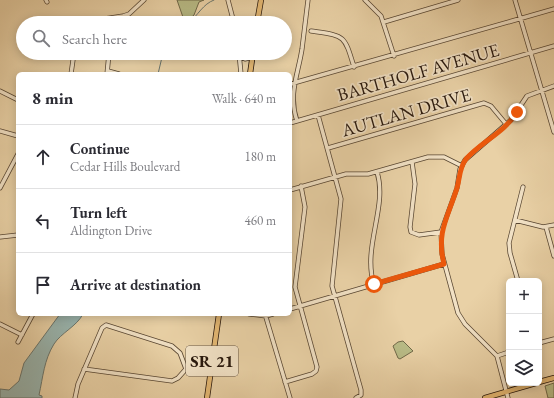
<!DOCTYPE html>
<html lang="en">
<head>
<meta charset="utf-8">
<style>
  :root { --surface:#fff; --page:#f2f2f3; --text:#2b2b33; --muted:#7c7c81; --line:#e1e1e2 }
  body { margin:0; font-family:"EB Garamond",serif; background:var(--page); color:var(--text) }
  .controls { position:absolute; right:12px; bottom:12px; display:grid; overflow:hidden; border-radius:6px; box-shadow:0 2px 10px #0003 }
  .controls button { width:36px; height:36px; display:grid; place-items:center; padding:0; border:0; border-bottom:1px solid var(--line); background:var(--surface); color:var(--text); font:20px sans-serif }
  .stop { position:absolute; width:12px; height:12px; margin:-9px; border:3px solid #ea580c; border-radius:50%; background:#fff }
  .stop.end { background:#ea580c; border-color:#fff; box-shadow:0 1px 4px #0008 }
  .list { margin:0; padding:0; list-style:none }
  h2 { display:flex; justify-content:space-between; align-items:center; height:52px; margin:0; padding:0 16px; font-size:17px }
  h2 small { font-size:13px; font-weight:400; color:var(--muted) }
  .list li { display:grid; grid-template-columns:26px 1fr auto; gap:12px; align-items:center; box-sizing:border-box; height:64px; padding:0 16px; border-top:1px solid var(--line) }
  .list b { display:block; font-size:15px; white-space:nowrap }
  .list p { margin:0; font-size:13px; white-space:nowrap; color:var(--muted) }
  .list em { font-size:13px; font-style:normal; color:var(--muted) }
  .icon { flex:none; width:22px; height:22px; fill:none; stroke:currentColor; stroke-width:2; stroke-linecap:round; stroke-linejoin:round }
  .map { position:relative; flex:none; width:554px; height:398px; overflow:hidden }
  .search { position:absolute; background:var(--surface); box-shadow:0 2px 10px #0003; left:16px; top:16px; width:276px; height:44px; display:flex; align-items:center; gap:10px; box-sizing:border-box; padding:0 14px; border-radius:22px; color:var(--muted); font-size:15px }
  .panel { position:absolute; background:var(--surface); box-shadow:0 2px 10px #0003; left:16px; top:72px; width:276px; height:244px; border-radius:6px }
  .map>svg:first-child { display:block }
</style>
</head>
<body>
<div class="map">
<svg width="554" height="398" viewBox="0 0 554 398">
  <rect width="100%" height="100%" fill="#e9d1a6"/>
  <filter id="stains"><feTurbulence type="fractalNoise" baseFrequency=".005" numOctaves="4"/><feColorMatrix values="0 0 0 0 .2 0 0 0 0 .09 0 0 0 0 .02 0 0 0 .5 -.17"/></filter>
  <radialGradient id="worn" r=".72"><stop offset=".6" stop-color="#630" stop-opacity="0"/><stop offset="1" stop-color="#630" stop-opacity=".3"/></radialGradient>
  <path fill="#b8bb86" stroke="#706949" d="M177 0H204L199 2 194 15 185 23Z
    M403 341 413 351 400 359 398 358 393 346 398 342Z
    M554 383V398H548L545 386Z"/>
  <path fill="#99b5af" stroke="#6b766e" d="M60 314H83C77 326 61 333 54 344 44 360 43 377 39 395L42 396V398H0V389L9 390 19 381 24 363Z"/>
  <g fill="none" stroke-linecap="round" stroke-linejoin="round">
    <path stroke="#6b766e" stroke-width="1" d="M189 23C198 15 203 4 214 0
      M158 74 163 53"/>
    <defs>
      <path id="minor" d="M46 0 47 2
        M228 0 234 23
        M365 0 381 16 394 56
        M515 0 554 132
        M384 22 458 0
        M78 23 123 16 129 14 144 0
        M311 31C345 36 344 34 354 67
        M239 53 241 74
        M240 57 245 59 253 57
        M108 71 119 74
        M71 74 74 53
        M107 74 109 53
        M290 84 554 9
        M0 91 18 100
        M318 115 341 199 332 286 361 390V395L356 398
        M297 121C288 94 298 75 302 49 304 33 306 16 308 0
        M290 123 554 46
        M0 131 18 136
        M328 148 484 103 491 106 506 124
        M412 162 415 184 410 227 411 232 419 235 441 232
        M0 188 18 154
        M290 190 346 174H368L428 157H444L462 166
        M515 220 543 227 554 225
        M546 227 554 256
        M0 237 18 235
        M518 281 510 253 509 243 523 187
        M374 285C362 247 388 207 377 172
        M290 309 444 264
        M249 314 266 316 273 314
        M265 314 290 398
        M0 324 22 335
        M18 342 33 314
        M539 343 554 339
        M497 356 509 352
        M84 369 172 381 178 378 186 369
        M186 369 211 372
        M285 382 312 374 316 371 317 367 295 287 305 207 301 186
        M75 398 78 384 102 328 106 325 172 346 180 353 186 369
        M508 398 497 356 465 324 458 313 442 254 441 232 457 188 460 169 465 160 511 120 527 96 554 86"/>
      <path id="major" d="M257 23 261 0
        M250 74 253 53
        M539 382 554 378
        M207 398 219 314
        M485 398 536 383"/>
    </defs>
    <use href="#minor" stroke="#584632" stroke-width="5"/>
    <use href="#major" stroke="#27170c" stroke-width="6"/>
    <use href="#minor" stroke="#f1e1c5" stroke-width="3.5"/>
    <use href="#major" stroke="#e4b873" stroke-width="4.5"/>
  </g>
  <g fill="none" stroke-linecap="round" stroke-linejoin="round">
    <path stroke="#ea580c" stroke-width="5" d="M374 284 444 264C436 232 448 217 457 188 460 178 459 168 466 159 481 142 505 132 517 112"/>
  </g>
  <g text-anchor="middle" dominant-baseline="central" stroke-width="3.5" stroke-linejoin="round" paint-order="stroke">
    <rect fill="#f1e1c5" stroke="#645444" stroke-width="1" x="186" y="346" width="52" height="30" rx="3"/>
    <g font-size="17" font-weight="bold" fill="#27170c">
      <text x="212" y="361">SR 21</text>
    </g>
    <g font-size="18" fill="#27170c" stroke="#f1e1c5">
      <text transform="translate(418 72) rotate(-16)">BARTHOLF AVENUE</text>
      <text transform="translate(406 112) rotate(-16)">AUTLAN DRIVE</text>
    </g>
  </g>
  <rect width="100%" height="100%" filter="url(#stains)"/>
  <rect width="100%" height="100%" fill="url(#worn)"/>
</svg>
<div class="controls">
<button>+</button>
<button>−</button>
<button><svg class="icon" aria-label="layers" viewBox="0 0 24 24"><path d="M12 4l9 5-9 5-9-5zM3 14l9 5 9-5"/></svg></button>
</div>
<div class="stop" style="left:374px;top:284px"></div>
<div class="stop end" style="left:517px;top:112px"></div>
<div class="search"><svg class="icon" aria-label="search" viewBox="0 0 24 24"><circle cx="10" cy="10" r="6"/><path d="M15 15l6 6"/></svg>Search here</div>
<section class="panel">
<h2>8 min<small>Walk · 640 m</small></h2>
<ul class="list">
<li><svg class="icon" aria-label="ahead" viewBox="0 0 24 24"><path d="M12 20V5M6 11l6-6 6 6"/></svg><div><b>Continue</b><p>Cedar Hills Boulevard</p></div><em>180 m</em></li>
<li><svg class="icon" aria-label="left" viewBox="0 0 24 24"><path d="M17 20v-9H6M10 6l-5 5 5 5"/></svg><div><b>Turn left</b><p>Aldington Drive</p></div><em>460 m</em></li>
<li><svg class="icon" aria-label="arrive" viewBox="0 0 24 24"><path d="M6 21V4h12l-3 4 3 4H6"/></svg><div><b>Arrive at destination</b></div></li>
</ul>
</section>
</div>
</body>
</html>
